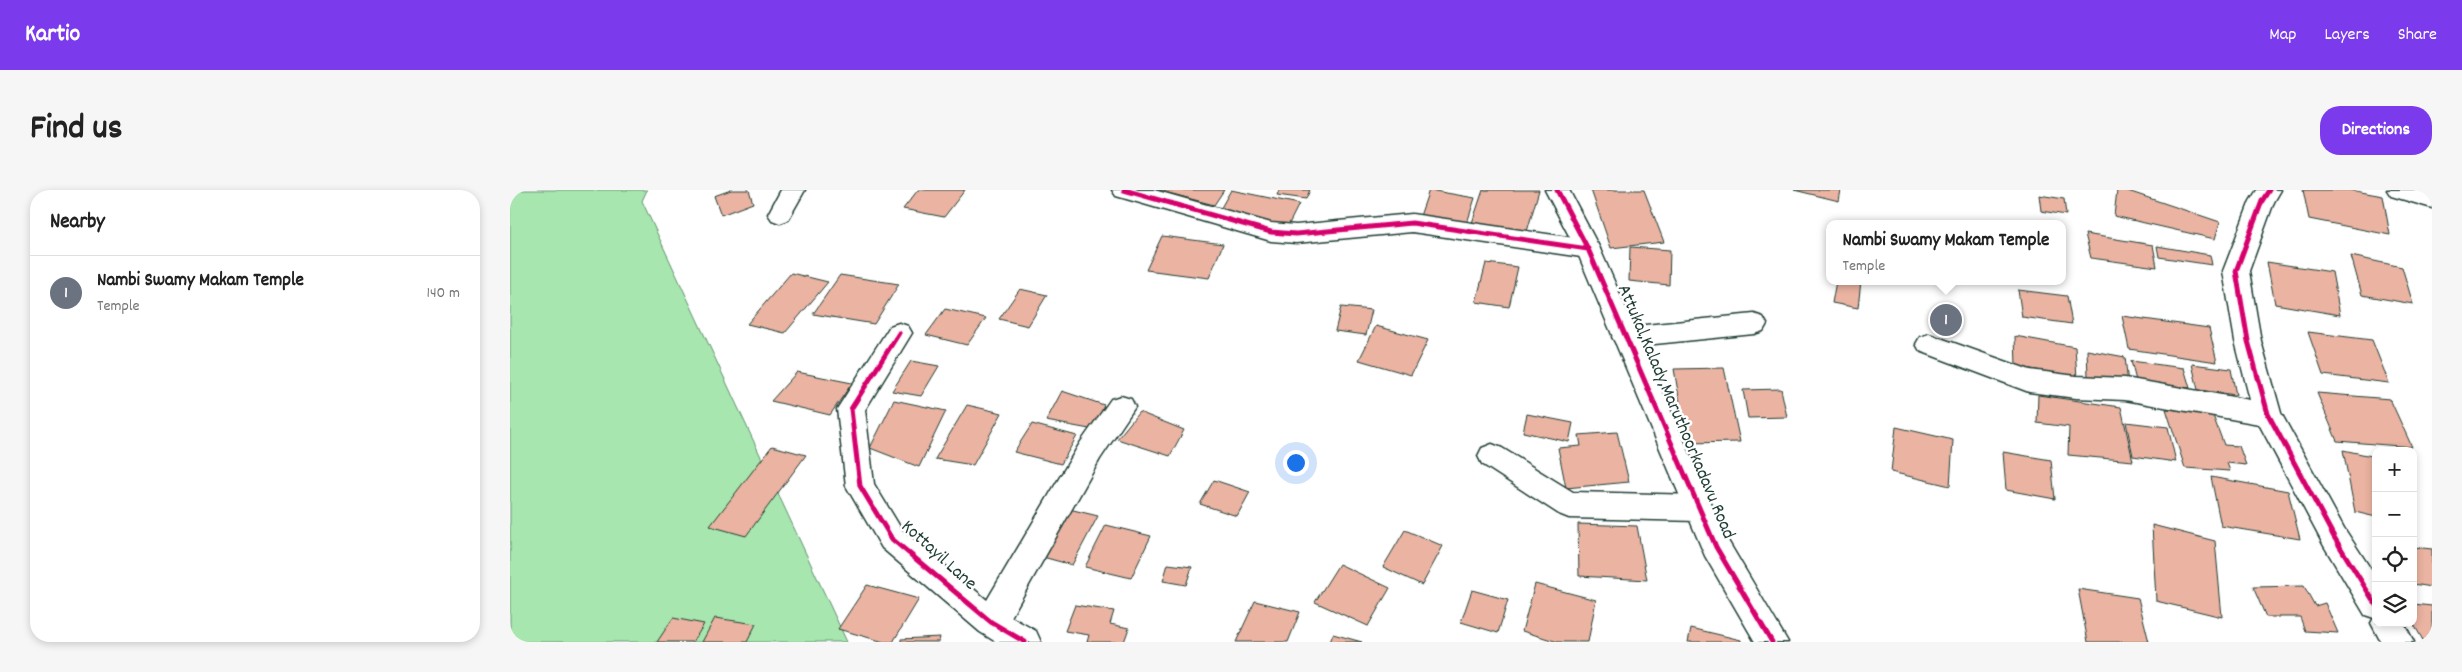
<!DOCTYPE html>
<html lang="en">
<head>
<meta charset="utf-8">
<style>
  :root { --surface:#fff; --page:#f6f6f6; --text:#222; --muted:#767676; --line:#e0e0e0; --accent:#7c3aed }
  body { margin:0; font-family:Dekko,sans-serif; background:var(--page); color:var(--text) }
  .controls { position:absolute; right:15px; bottom:15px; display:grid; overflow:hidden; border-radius:10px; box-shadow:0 2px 8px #0003 }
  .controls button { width:45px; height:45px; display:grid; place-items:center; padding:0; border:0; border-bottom:1px solid var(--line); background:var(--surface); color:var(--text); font:25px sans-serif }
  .you { position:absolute; left:785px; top:272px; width:18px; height:18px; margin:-12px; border:4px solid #fff; border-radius:50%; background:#1a73e8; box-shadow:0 0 0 8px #1a73e833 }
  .badge { display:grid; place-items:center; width:32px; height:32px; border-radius:50%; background:var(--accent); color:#fff; font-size:16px; font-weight:700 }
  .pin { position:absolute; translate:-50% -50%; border:2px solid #fff; box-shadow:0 1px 5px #0006 }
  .popup { position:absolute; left:1316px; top:30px; width:240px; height:65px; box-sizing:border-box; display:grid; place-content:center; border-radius:10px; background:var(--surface); filter:drop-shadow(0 1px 4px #0005); font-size:16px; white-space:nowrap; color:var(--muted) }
  .popup b { font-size:19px; color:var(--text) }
  .popup::after { content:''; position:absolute; left:50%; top:100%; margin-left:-10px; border:10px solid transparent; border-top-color:var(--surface) }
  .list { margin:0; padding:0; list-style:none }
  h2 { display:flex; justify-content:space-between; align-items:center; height:65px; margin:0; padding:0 20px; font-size:21px }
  h2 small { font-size:16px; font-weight:400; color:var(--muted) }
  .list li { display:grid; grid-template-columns:32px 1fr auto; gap:15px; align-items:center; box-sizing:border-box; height:75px; padding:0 20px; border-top:1px solid var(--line) }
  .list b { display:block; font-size:19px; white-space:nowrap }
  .list p { margin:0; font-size:16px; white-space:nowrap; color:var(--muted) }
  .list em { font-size:16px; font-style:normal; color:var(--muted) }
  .icon { flex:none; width:28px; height:28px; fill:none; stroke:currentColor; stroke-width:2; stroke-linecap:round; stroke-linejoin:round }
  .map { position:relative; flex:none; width:1922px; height:452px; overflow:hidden; border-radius:20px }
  header { display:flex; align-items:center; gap:30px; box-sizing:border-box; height:70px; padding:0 25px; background:var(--accent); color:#fff }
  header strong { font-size:24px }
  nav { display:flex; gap:28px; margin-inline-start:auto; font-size:18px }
  .intro { display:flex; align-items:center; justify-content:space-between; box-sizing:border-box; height:120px; padding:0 30px }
  h1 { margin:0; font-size:35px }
  .button { padding:12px 22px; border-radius:20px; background:var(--accent); color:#fff; font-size:18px; font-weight:700 }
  main { display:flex; gap:30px; padding:0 30px }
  aside { flex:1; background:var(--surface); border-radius:20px; box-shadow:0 2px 8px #0003 }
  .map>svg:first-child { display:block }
</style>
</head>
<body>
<header>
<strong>Kartio</strong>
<nav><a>Map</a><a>Layers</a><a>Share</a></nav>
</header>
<div class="intro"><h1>Find us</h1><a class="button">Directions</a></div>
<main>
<aside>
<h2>Nearby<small></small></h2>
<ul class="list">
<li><span class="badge" style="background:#6b7280">1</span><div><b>Nambi Swamy Makam Temple</b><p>Temple</p></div><em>140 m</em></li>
</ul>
</aside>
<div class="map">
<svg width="1922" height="452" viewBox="0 0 1922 452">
  <rect width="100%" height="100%" fill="#fff"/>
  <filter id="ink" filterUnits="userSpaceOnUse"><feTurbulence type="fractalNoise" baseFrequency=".02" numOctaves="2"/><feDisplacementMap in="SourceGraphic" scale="10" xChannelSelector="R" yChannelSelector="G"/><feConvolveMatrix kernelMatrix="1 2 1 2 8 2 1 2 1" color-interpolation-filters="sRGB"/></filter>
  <g filter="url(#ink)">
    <path fill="#a7e6ae" stroke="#639271" d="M0 0H137L132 11 337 452H0Z"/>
    <path fill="#ebb3a1" stroke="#1f3d34" d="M221 0H239L243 13 211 25 204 6Z
      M408 0H455L434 27 393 19Z
      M647 0H714L704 15Z
      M721 0 789 14 777 38 708 23Z
      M769 0H800L796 9 767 5Z
      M919 0 965 8 957 33 910 26Z
      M973 0H1029L1016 45 961 36Z
      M1081 0H1134L1154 52 1101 58Z
      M1284 0H1331L1329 11Z
      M1607 0H1615L1710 32 1705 49 1604 26Z
      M1793 0H1840L1873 6 1880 45 1799 29Z
      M1529 5 1554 9 1556 25 1531 21Z
      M1575 44 1643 55 1647 77 1581 68Z
      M652 46 713 54 699 88 636 80Z
      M1647 56 1700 65 1702 75 1649 67Z
      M1120 57 1160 60 1159 95 1119 91Z
      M1841 66 1892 77 1903 114 1852 105Z
      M1757 72 1822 82 1830 125 1765 114Z
      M976 73 1008 77 999 117 966 112Z
      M281 83 318 92 275 143 237 134Z
      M330 85 389 94 364 134 303 124Z
      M1326 91H1351L1348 118 1322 113Z
      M510 99 537 105 518 136 489 129Z
      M1508 100 1557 106 1562 134 1512 127Z
      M831 117 862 120 856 145 825 141Z
      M435 119 476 128 457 155 416 145Z
      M1612 126 1699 138 1707 172 1619 159Z
      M866 136 918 150 901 185 849 170Z
      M1798 142 1862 150 1879 193 1813 185Z
      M1505 146 1565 157 1567 188 1506 176Z
      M1577 160 1615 167 1618 194 1578 187Z
      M401 171 429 176 411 206 382 201Z
      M1621 171 1674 178 1680 198 1626 191Z
      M1682 174 1721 179 1726 205 1688 200Z
      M1214 178 1230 252 1177 253 1164 179Z
      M287 182 342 193 320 225 261 211Z
      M1271 199 1277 227 1238 228 1233 200Z
      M552 201 594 215 585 240 536 231Z
      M1807 203 1880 209 1902 257 1827 251Z
      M1528 205 1611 217 1623 271 1558 265 1559 237 1527 233Z
      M384 210 436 221 409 277 360 258Z
      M457 215 492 223 463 275 425 269Z
      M1656 219 1702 223 1714 255 1729 256 1736 275 1717 273 1720 281 1675 278Z
      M629 222 674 240 660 266 607 249Z
      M1017 224 1063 233 1059 252 1013 242Z
      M1616 232 1658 237 1666 272 1623 266Z
      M522 234 567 246 551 274 504 262Z
      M1386 237 1443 250 1440 296 1381 282Z
      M1107 242 1119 292 1056 298 1048 258 1071 256 1069 245Z
      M262 256 296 265 236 346 200 336Z
      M1833 260 1866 267V327L1845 322Z
      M1493 262 1541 270 1545 309 1496 300Z
      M1701 287 1778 301 1790 349 1711 336Z
      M704 290 740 302 727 326 690 314Z
      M555 318 588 326 562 375 529 366Z
      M1068 334 1127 336 1137 390 1069 386Z
      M596 335 641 346 621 388 575 377Z
      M1642 335 1705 351 1712 427 1646 411Z
      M895 340 933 356 912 395 873 377Z
      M1903 357 1922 359V397L1903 394Z
      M658 374 682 377 676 395 653 391Z
      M829 374 880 398 858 436 805 412Z
      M1025 394 1086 410 1078 452H1048L1012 441Z
      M357 395 409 409 383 452H374L328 439Z
      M1794 396 1805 416 1815 413 1828 443 1795 441 1790 427H1756L1743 397Z
      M1568 399 1628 408 1639 452H1578Z
      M962 400 998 410 988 443 951 432Z
      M745 411 790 422 778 452H726Z
      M1903 414 1922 416V452H1914L1903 433Z
      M565 415 604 421 600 434 619 438 614 452H577L579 445 555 441Z
      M163 428 194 434 183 452H147Z
      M205 428 246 434 237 452H192Z
      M1181 438 1231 450V452H1178Z
      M823 444 852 452H820Z
      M430 447 429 452H391V449Z"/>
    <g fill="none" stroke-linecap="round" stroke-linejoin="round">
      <defs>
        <path id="street" d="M271 0H295L278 30 270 33 262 30 258 24Z
          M602 0H644L761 33 786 35 902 24 1078 50 1087 53 1090 59 1087 65 1078 68 902 42 786 53 761 51 606 6Z
          M1747 0H1771L1764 12 1739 81 1751 151 1771 223 1834 338 1866 387V433H1894L1904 452H1871L1861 433 1864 428 1855 425 1814 356 1749 234 1615 210 1566 208 1519 202 1410 161 1406 154 1410 147 1419 144 1520 180 1566 186 1615 188 1740 210 1725 151 1713 81 1740 11Z
          M1877 0H1922V18L1881 6Z
          M1244 124 1253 127 1257 134 1253 141 1244 144 1115 157 1106 154 1102 147 1106 140 1115 137Z
          M389 133 398 136 402 143 355 220 364 294 392 340 477 410 570 253 601 209 611 206 621 209 625 217 590 269 501 427 526 441 531 452H486L470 442 372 358 336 296 327 219 380 136Z
          M982 254 992 258 1063 302 1188 305 1198 309 1203 318 1198 327 1188 331 1059 328 1049 324 972 274 968 266 972 258Z"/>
        <path id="secondary" d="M1035 0H1059L1090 59 1217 349 1278 452H1245L1195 366 1066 59Z"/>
      </defs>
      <use href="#street" stroke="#1f3d34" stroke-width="3"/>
      <use href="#secondary" stroke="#1f3d34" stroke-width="3"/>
      <use href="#street" fill="#fff" fill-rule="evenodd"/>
      <use href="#secondary" fill="#fff" fill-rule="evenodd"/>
      <defs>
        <path id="cycleway" d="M614 0 761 42 786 44 902 33 1078 59
          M1047 0 1078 59 1206 357 1262 452
          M1759 0 1752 11 1726 81 1738 151 1758 224 1824 347 1866 415
          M389 143 341 219 350 296 382 349 481 432 515 452"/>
      </defs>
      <use href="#cycleway" stroke="#fff" stroke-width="8"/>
      <use href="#cycleway" stroke="#d6006c" stroke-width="5"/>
    </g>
  </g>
  <g text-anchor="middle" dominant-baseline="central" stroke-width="5" stroke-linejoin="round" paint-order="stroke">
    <g font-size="19" fill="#1f3d34" stroke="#fff">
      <text transform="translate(1165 222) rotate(67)">Attukal,Kalady,Maruthoorkadavu Road</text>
      <text transform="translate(428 366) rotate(42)">Kottayil Lane</text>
    </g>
  </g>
</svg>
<div class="controls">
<button>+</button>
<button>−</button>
<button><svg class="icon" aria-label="locate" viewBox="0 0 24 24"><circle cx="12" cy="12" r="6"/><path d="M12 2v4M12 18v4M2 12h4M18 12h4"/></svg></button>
<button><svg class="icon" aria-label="layers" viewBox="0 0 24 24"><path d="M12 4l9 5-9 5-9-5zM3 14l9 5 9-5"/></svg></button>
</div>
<div class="you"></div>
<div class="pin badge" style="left:1436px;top:130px;background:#6b7280">1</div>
<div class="popup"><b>Nambi Swamy Makam Temple</b>Temple</div>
</div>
</main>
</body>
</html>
